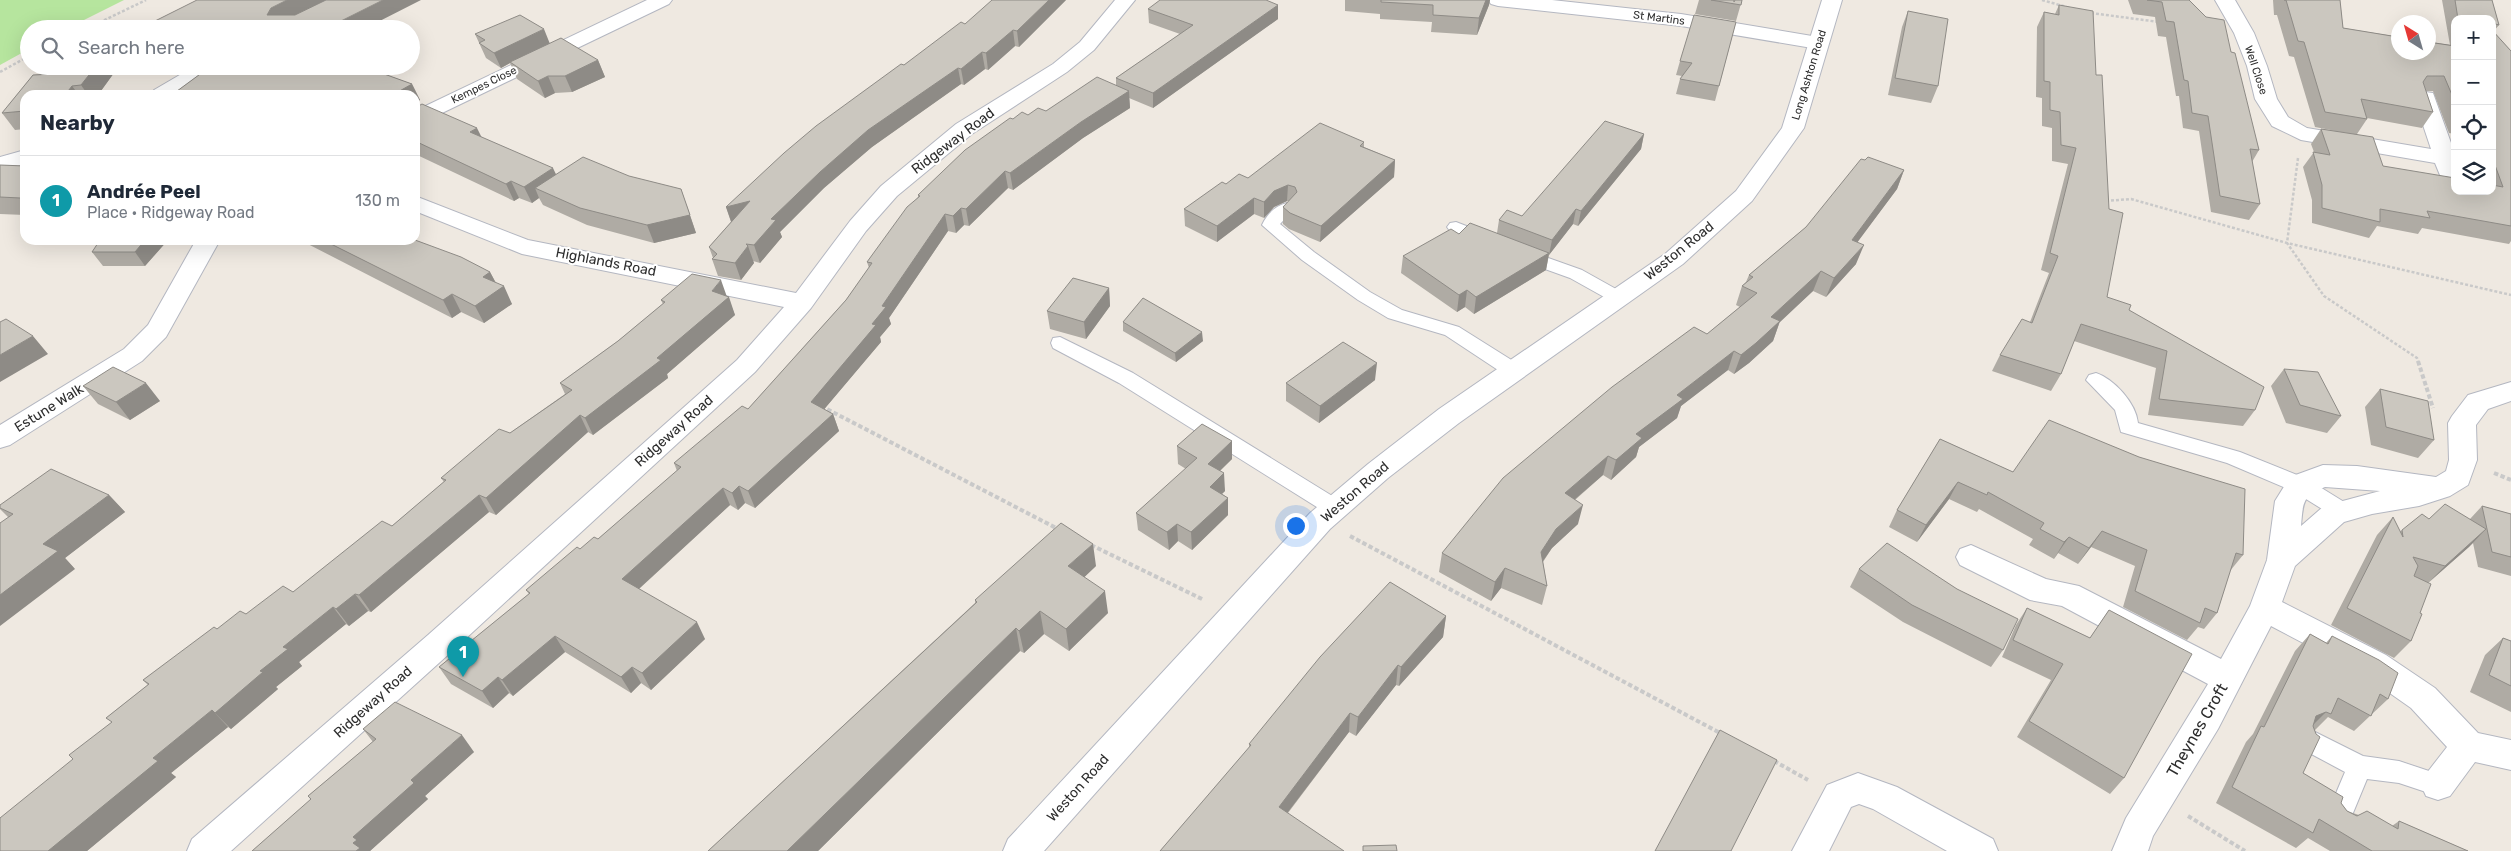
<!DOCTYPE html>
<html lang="en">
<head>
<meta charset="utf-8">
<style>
  :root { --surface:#fff; --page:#f2f2f3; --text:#1f2937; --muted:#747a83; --line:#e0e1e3; --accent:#1a73e8 }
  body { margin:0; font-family:Rubik,sans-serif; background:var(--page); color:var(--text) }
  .controls { position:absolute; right:15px; top:15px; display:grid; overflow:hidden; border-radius:10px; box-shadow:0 5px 20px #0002 }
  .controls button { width:45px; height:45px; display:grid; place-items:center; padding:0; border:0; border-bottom:1px solid var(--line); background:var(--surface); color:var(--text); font:25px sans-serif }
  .compass { position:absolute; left:2391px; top:15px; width:45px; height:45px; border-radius:50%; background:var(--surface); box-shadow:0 5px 20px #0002; rotate:323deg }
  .you { position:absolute; left:1295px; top:525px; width:18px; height:18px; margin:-12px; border:4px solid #fff; border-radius:50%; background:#1a73e8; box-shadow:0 0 0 8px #1a73e833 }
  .badge { display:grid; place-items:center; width:32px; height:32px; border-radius:50%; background:var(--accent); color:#fff; font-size:16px; font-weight:700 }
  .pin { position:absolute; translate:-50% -41px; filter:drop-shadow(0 1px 2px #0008) }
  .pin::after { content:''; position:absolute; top:26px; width:18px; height:15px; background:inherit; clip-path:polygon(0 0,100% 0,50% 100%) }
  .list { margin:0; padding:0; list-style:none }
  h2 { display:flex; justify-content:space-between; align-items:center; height:65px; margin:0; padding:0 20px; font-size:21px }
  h2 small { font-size:16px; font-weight:400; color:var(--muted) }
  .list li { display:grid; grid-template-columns:32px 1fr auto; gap:15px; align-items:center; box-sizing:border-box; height:90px; padding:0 20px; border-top:1px solid var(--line) }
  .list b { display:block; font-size:19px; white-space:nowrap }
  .list p { margin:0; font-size:16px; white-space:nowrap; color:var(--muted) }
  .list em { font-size:16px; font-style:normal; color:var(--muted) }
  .icon { flex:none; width:28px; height:28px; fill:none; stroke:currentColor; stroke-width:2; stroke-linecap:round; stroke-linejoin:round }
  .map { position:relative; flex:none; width:2511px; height:851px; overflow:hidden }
  .search { position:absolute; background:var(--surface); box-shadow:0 5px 20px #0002; left:20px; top:20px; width:400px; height:55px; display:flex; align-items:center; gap:12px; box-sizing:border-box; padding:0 18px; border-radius:28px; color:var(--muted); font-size:19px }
  .panel { position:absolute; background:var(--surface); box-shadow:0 5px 20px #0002; left:20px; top:90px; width:400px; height:155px; border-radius:15px }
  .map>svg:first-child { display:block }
</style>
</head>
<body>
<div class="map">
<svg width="2511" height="851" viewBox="0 0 2511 851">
  <rect width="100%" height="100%" fill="#efe9e1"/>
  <path fill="#b6e59e" d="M0 0H124L66 29H29V49L0 65Z"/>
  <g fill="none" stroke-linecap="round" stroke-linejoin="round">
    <defs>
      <path id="lane" d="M1287 203 1293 204 1295 208 1280 224 1314 252 1370 292 1402 310 1459 327 1521 366 1524 371 1521 376 1514 378 1507 376 1445 335 1388 318 1358 300 1302 260 1262 225C1267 214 1275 206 1287 203Z
        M1456 222 1492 236 1495 240 1492 244 1486 245 1450 231 1447 227 1450 223Z
        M1523 249 1582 270 1625 294 1628 298 1625 302H1613L1570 278 1517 259 1514 255 1517 251Z
        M1060 337 1133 373 1342 502 1346 508 1342 514 1335 516 1328 514 1119 383 1053 348 1051 343 1053 338Z
        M2096 373C2114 379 2136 403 2138 423L2240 452 2307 479 2349 505 2353 511 2349 517 2342 519 2335 517 2293 491 2227 463 2121 432 2115 410 2086 380 2089 375Z
        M2311 730 2363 756 2399 761 2447 777 2450 785 2447 793 2438 796 2399 783 2367 779 2348 825 2339 829 2330 825 2326 817 2345 772 2302 749 2299 741 2302 733Z"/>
      <path id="street" d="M647 0H672L669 4 415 126V111Z
        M1115 0H1135L1094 50 1067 72 972 134 897 196 866 231 811 308 755 372 450 653 231 851H187L192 839 428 635 737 360 784 307 522 254 415 211V196L528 240 796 293 850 221 881 186 956 124 1053 64 1080 42Z
        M1488 0H1552L1681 14 1818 37 1825 39 1828 43 1825 47 1818 49 1681 26 1498 6 1491 4Z
        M2215 0H2235L2254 33 2267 66 2277 99 2288 117 2307 128 2431 149 2414 98 2417 93 2425 92 2433 93 2455 154V186L2444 185 2435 163 2301 140 2272 126 2255 99 2247 66 2234 33Z
        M195 66H220L217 70 177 95H151L154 90Z
        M25 150V164L0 171V157Z
        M196 240H220L166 337 142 361 10 445 0 448V425L124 349 148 325Z
        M2511 382V401L2488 409 2476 425 2477 460 2468 485 2450 496 2419 506 2372 514 2344 522 2295 566 2282 602 2386 655 2435 688 2478 733 2511 740V770L2475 762 2450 796 2438 800 2426 796 2421 785 2426 774 2447 747 2411 708 2364 675 2271 626 2218 729 2153 836 2148 851H2112L2126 818 2208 684 2062 606 2030 600 1960 565 1956 557 1960 549 1971 545 2046 579 2079 586 2221 659 2250 606 2267 560 2275 501 2290 477 2323 465 2357 466 2436 477 2446 471 2449 460 2448 423 2452 416 2468 395ZM2325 487 2380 491 2324 506 2301 526C2303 503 2302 496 2325 487Z
        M1858 773 1897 787 1993 839 1998 851H1947L1873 809 1859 804 1851 807 1829 851H1792L1827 785Z"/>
      <path id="secondary" d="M1822 0H1842L1804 128 1752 201 1683 264 1459 423 1388 478 1330 529 1044 851H1003L1008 839 1310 513 1368 464 1439 409 1665 254 1736 191 1782 128Z"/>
    </defs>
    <use href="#lane" stroke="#b4b7c1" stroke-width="2"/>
    <use href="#street" stroke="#b4b7c1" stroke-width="2"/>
    <use href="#secondary" stroke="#b4b7c1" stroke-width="2"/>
    <path stroke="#c9c9c9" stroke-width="2.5" stroke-dasharray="3 2" stroke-linecap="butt" d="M2042 0 2070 8
      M2091 13 2159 22
      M86 29 146 0
      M0 72 29 56
      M2298 158 2287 243 2324 296 2417 358 2418 362
      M2106 201 2131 199 2287 243 2511 295"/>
    <path stroke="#c9c9c9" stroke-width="4" stroke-dasharray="4.5 2.5" stroke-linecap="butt" d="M2418 361 2433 408
      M821 406 1060 530
      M2494 473 2511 480
      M1350 536 1722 734
      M1091 545 1204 600
      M1774 761 1808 780
      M2188 816 2245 851"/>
    <use href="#lane" fill="#fff" fill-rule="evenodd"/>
    <use href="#street" fill="#fff" fill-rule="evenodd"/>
    <use href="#secondary" fill="#fff" fill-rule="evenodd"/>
  </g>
  <path fill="#afaba4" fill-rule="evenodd" d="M1066 0 1019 47 1015 46 988 70 985 69 964 85 961 84 872 147 824 188 780 232 782 237 760 263 753 261 754 263 741 280 718 276 712 259 713 258 709 247 731 222 726 207 904 65 965 24Z
    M1345 0H1490L1489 5 1477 35 1431 32 1432 22 1380 19V14L1345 11Z
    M1699 0H1734V2L1742 0 1736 21 1695 14Z
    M2128 0H2189L2231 52 2259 150 2252 162 2260 204 2249 220 2211 212 2199 131 2183 128 2179 96H2176L2166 37 2158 36 2155 17 2133 14Z
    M2273 0H2340L2343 28 2450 45 2442 0H2492L2499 25 2493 32 2511 51V241L2509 244 2422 228 2418 234 2377 226 2369 238 2312 223V200L2303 167 2314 152 2311 144 2321 129 2336 131 2315 127 2294 57 2289 56 2277 15H2274ZM2455 19H2492V191L2383 166 2357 134 2367 119V118L2422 128 2433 112 2426 91H2433L2449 133 2455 134Z
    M1278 5V19L1153 108 1129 98 1130 108 1083 138 1013 190 1008 188 969 226 964 225 956 233 948 231 889 318 891 324 880 337 881 342 824 409 833 414 839 431 755 508 745 503 738 510 730 505 639 589 705 639 651 690 641 683 631 693 565 652 513 696 509 693 493 708 451 684 439 667 529 594 526 590 580 549 598 539 677 471 674 463 748 409 846 300 869 268 867 262 918 197V195L1013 119 1046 111 1116 86V78L1180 34 1149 23 1148 9Z
    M2059 5 2107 297 2129 310 2255 410 2243 426 2148 415 2156 368 2074 341 2061 374 2051 391 1992 371 2000 355 2030 322 2049 273 2041 270 2068 164 2052 161V128L2042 126V98L2036 97 2037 27 2044 12 2055 14Z
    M1908 11 1938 86 1931 103 1888 95 1902 27Z
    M1736 22 1715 101 1676 94 1680 79 1682 76 1676 75 1680 61Z
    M475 34 550 43 598 60 605 77 572 92 555 93 545 98 517 79 510 63 501 68 486 58Z
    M59 66H119L98 95H25V129L15 130 2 113 33 75 53 74Z
    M215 66H290L284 69 373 70 412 84 420 100 415 103V95H174L173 94 207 69H217Z
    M415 108 481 137 556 174 687 206 696 233 654 243 587 225 543 205 539 198 532 203 519 198 514 201 415 154Z
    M1644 134 1641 149 1578 226 1573 224 1549 255 1546 270 1474 314 1465 307 1457 312 1401 273 1403 256 1459 234 1497 233 1499 220 1522 216Z
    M1364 142V147L1395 160 1394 177 1320 242 1289 229 1283 224V207L1289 201H1287L1274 207 1264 218 1254 214 1217 242 1185 226 1184 209 1226 184 1248 178Z
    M1865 160 1904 170 1897 189 1857 242 1856 264 1826 297 1813 291 1780 321 1773 341 1749 363 1734 374 1728 370 1681 406 1677 418 1639 447 1636 457 1611 480 1603 475 1575 500 1578 524 1552 548 1543 562 1547 586 1542 605 1501 588 1491 601 1439 572 1442 553 1740 307 1736 305 1742 286 1746 282 1749 275 1806 227Z
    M0 165 25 166V215L0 214Z
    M168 240 145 266H103L92 252Z
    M300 240H415L490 272 496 283 512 304 484 323 461 312 452 318Z
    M1109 288 1110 306 1086 339 1050 329 1047 311Z
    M727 296 735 315 667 374 668 378 593 435 588 432 496 515 489 512 371 612 368 611 349 626 346 624 299 662 302 666 276 687 278 689 231 729 228 727 171 773 176 777 87 851H0L73 759 112 722 106 718 148 685 143 680 217 629 246 614 293 592 392 526 444 482 441 478 510 433 565 394 560 383 618 341 663 304 661 300Z
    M1123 322 1203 341 1176 362 1123 331Z
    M2284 369 2341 416 2327 433 2286 423 2271 386Z
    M1375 380 1319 423 1286 401V383Z
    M83 386 160 401 130 420 98 404Z
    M2380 389 2434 440 2418 458 2371 445 2365 407Z
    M1940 439 2013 472 2243 555 2230 571 2217 613 2204 629 2198 627 2187 640 2123 607 2135 566 2091 547 2078 564 2058 553 2054 559 2029 545 2033 539 1979 509 1977 512 1949 499 1917 542 1889 527 1897 510Z
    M1232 441V459L1220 471 1225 491 1222 494 1228 498V515L1192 550 1178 541 1169 550 1138 530 1136 513 1186 469 1178 464 1177 446Z
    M109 495 125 512 65 558 75 569 8 517 0 509V505Z
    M2482 506 2511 514V576L2478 567 2473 543 2428 583 2411 641 2394 658 2331 625 2377 535 2393 517 2400 532 2402 530 2429 519H2470Z
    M1096 566 1084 577 1108 613 1069 651 1044 634 1024 653 1020 651 818 851H708L975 603V600Z
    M1859 569 2003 650 1991 667 1903 622 1850 587Z
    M2027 608 2090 638 2109 610 2124 778 2110 794 2017 737 2051 680 2002 657 2016 625Z
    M1446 616 1443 637 1399 686 1396 685 1356 736 1349 732 1288 813 1160 851 1249 748V744Z
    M2310 634 2326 643 2332 636 2388 699 2354 731 2328 717 2315 730 2303 773 2341 803 2347 811 2392 826 2399 821 2468 851H2330L2308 838 2296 848 2216 803 2246 742 2253 734 2295 651Z
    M2503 638 2511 641V712L2470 692 2485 655Z
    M363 729 474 752 425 796 428 799 370 851H252L311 800 308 796 373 742Z"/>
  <path fill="#8e8b86" d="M287 0H327L279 23 267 15 271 8Z
    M383 0H421L364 29H325Z
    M1049 0H1066L1019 47 1017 31Z
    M1486 0H1490L1489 5 1477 35 1479 18Z
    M1278 5V19L1153 108V93Z
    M544 29 550 44 510 62V63L501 68 494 53Z
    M1013 30 1015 46 988 70 986 53Z
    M982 52 985 69 964 85 961 69Z
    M598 60 605 77 572 92 565 76Z
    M96 66H119L98 95H88L81 85Z
    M250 66H290L259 82Z
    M958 68 961 84 872 147 824 188 780 232 782 237 760 263 754 245 771 219 820 172 868 130Z
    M548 76 555 93 545 98 538 81Z
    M412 84 420 100 415 103V95H397L396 93Z
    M72 86 79 95H65Z
    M1129 91 1130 108 1083 138 1013 190 1010 173 1081 122Z
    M477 128 485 144 470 132Z
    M1644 134 1641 149 1578 226 1581 211Z
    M1395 160 1394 177 1320 242 1321 226Z
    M553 168 561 185 535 188 539 198 532 203 524 187Z
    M1904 170 1897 189 1845 259 1852 240Z
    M1005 171 1008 188 969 226 966 209Z
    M511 181 519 198 514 201 506 184Z
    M1288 185 1287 201 1274 207 1264 218V202L1274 191Z
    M681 189 696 233 654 243 647 225Z
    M25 194V205L20 198Z
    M1254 198V214L1217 242V226Z
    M750 201 732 224 726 207Z
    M961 208 964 225 956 233 953 216Z
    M1576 209 1573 224 1549 255 1552 240Z
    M945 214 948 231 889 318 891 324 880 337 881 342 816 419 811 402 872 324 882 306Z
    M145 240H168L145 266 135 252Z
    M1864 245 1856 264 1826 297 1834 278Z
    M748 246 754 263 741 280 735 263Z
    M1549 253 1546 270 1474 314 1476 297Z
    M1821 271 1813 291 1776 326 1780 321 1773 341 1749 363 1734 374 1741 355 1771 317Z
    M490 272 499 289 504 286 512 304 484 323 475 306 483 277Z
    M721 280 727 297H729L735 315 667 374 668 378 593 435 585 418 712 291Z
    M1109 288 1110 306 1086 339 1084 322Z
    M1467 290 1465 307 1457 312 1459 295Z
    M452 294 461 312 452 318 443 300Z
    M1202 332 1203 341 1176 362 1175 353Z
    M33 336 48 354 0 382V355Z
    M1734 351 1728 370 1681 406 1677 418 1639 447 1636 457 1611 480 1616 460 1636 434 1677 395Z
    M1377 363 1375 380 1319 423 1320 406Z
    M146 383 160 401 130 420 116 402Z
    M833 414 839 431 755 508 748 491Z
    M580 415 588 432 496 515 486 498Z
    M1232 441V459L1209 481 1208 464Z
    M1608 456 1603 475 1560 512 1565 493Z
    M1224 473 1225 491 1211 504 1210 487Z
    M1958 482 1949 499 1917 542 1926 525Z
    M739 486 745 503 738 510 732 493Z
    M723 488 730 505 631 596 622 579Z
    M109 495 125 512 65 558 75 569 0 626V595L43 544Z
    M479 495 489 512 371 612 359 595Z
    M1228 498V515L1192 550 1191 532Z
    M1583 505 1578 524 1552 548 1536 571 1541 552 1556 529Z
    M1177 524 1178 541 1169 550 1167 532Z
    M2486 529 2469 547 2428 583 2445 566Z
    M2102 531 2091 547 2078 564 2089 548Z
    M2069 537 2058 553 2054 559 2064 542Z
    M1093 544 1096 566 1072 589 1068 566Z
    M1505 568 1501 588 1491 601 1495 582Z
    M1105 591 1108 613 1069 651 1066 629Z
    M355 594 368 611 349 626 336 609Z
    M333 607 346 624 299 662 302 666 276 687 278 689 231 729 215 713 283 647Z
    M1040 611 1044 634 1024 653 1019 631Z
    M1446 616 1443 637 1399 686 1401 667Z
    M697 622 705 639 651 690 642 673Z
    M1016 628 1020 651 818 851H787Z
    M555 636 565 652 513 696 502 680Z
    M1398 665 1396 685 1356 736 1358 717Z
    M632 667 641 683 631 693 621 677Z
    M498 677 509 693 493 708 482 691Z
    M212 710 228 727 171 773 176 777 87 851H48L153 758Z
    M2326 712 2310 728 2316 716Z
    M1350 713 1349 732 1278 825 1279 807Z
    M462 735 474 752 425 796 428 799 370 851H356L353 843V837L411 780Z"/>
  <path fill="#cbc7bf" stroke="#8e8b86" d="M197 0H287L271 8 267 15H295L326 0H383L325 29H139Z
    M992 0H1049L1017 31 1013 30 986 53 982 52 961 69 958 68 868 130 820 172 771 219 776 220 754 245 746 244 748 246 735 263 712 259 717 254 709 247 750 201 726 207 784 153 816 126 901 64 904 65 961 22 965 24Z
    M1160 0H1266L1278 5 1153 93 1116 78 1193 25 1148 9Z
    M1381 0H1486L1479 18 1433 15V5L1381 2Z
    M1711 0H1734V2L1735 0H1742L1741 5Z
    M2147 0H2189L2206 17 2224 20 2231 52 2235 53 2259 150 2250 149 2260 204 2220 196 2208 116 2192 113 2188 81 2184 80 2174 22 2166 21 2162 2Z
    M2284 0H2340L2343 28 2398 37V52H2428V42L2455 46V102L2444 76H2427L2423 82 2433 112 2361 99 2367 119 2325 112 2304 42 2298 41 2286 0Z
    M2455 0H2492L2499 25 2492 23V19H2458Z
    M2059 5 2093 11 2096 75H2102L2109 209 2123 213 2107 297 2131 305 2129 310 2264 387 2255 410 2159 399 2167 351 2081 324 2061 374 2000 355 2022 319 2032 323 2058 256 2050 253 2076 148 2061 145 2060 112 2050 110V82L2044 81V12L2059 15Z
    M1908 11 1948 19 1938 86 1895 78Z
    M520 15 544 29 494 53 479 43 485 40 475 34Z
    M1694 15 1736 22 1719 86 1680 79 1692 63 1680 61Z
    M2492 30 2511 51V226L2427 211 2430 218 2380 209V222L2322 208V185L2313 152 2330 155 2321 129 2373 137 2383 166 2455 178V191H2492V185L2503 187 2492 157Z
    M561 38 598 60 565 76H548L538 81 510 62Z
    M59 66H96L81 85 72 86 65 95H25V111L2 113 33 75 53 74Z
    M207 69 373 70 412 84 396 93 401 95H298L290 92 287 95H183L173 94Z
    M1097 77 1129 91 1081 122 1010 173 1005 171 966 209 961 208 953 216 945 214 882 306 886 307 872 324 876 325 811 402 833 414 748 491 739 486 732 493 723 488 622 579 697 622 642 673 632 667 621 677 555 636 502 680 498 677 482 691 439 667 530 593 526 590 577 547 580 549 594 537 598 539 681 467 674 463 742 406 748 409 846 300 872 263 867 262 907 207 920 196 918 195 965 150 1010 118 1013 119 1022 112 1028 115 1038 108 1046 111Z
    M422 104 477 128 470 132 553 168 524 187 511 181 506 184 415 141V108Z
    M1605 121 1644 134 1581 211 1576 209 1552 240 1499 220 1507 210 1522 216Z
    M1320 123 1364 142 1360 146 1395 160 1321 226 1290 213 1283 207 1297 192 1295 187 1288 185 1274 191 1264 202 1254 198 1217 226 1184 209 1222 182 1226 184 1239 174 1248 178Z
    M583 157 629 176 681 189 690 215 647 225 580 208 535 188Z
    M1868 157 1904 170 1852 240 1864 245 1834 278 1821 271 1771 317 1780 321 1756 343 1741 355 1734 351 1677 395 1683 399 1636 434 1642 438 1616 460 1608 456 1565 493 1583 505 1556 529 1541 552 1547 586 1505 568 1495 582 1442 553 1503 478 1612 387 1694 327 1707 334 1757 293 1742 286 1753 277 1749 275 1806 227 1861 159 1865 160Z
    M0 165 25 166V194L20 198 0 197Z
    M1470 223 1549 253 1476 297 1467 290 1459 295 1403 256 1451 229 1459 234Z
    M100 240H145L135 252H92Z
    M323 240H415L461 257 490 272 483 277 504 286 475 306 452 294 443 300Z
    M692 274 721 280 712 291 729 297 657 358 661 360 585 418 580 415 486 498 479 495 359 595 355 594 336 609 333 607 283 647 288 649 260 671 263 672 215 713 212 710 153 758 158 761 48 851H0V818L73 759 69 755 112 722 106 718 149 684 143 680 214 627 217 629 240 611 246 614 283 586 293 592 382 521 392 526 446 480 441 478 499 429 510 433 572 390 560 383 618 341 665 302 661 300Z
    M1073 278 1109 288 1084 322 1047 311Z
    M1143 298 1202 332 1175 353 1123 322Z
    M6 319 33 336 0 355V322Z
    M1343 342 1377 363 1320 406 1286 383Z
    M113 367 146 383 116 402 83 386Z
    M2284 369 2318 372 2341 416 2300 405Z
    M2380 389 2428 401 2434 440 2386 427Z
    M2049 420 2139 457 2245 489 2243 555 2236 553 2217 613 2205 608 2200 623 2135 591 2147 550 2102 531 2089 548 2069 537 2064 542 2040 529 2044 523 1988 492 1987 495 1958 482 1926 525 1897 510 1940 439 2013 472Z
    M1202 424 1232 441 1208 464 1224 473 1210 487 1228 498 1191 532 1177 524 1167 532 1136 513 1197 458 1177 446Z
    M51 469 109 495 43 544 58 551 0 595V523L13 514 0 508V505Z
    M2445 504 2486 529 2445 566 2413 557 2418 566 2414 576 2431 584 2420 613 2422 614 2411 641 2347 608 2393 517 2403 537 2402 530 2422 514 2429 519Z
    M2482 506 2511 514V557L2492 552Z
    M1061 523 1093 544 1068 566 1105 591 1066 629 1040 611 1019 631 1016 628 787 851H708L977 602 975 600Z
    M1887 543 1957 589 2018 619 2003 650 1912 605 1859 569Z
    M1390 582 1446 616 1401 667 1398 665 1358 717 1350 713 1279 807 1344 851H1160L1251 745 1249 744 1320 657Z
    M2027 608 2090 638 2109 610 2192 654 2124 778 2029 721 2063 664 2013 640Z
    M2310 634 2328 644 2332 636 2379 660 2398 673 2388 699 2380 694 2371 716 2338 698 2331 714 2326 712 2316 716 2313 726 2316 734 2320 737 2303 773 2343 797 2341 803 2347 811 2357 816 2367 811 2398 829 2399 821 2468 851H2372L2319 819 2313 833 2232 787 2261 726 2264 727Z
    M2503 638 2511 641V686L2489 675Z
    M395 702 462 735 411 780 414 783 353 837 357 840 353 843 360 848 356 851H252L311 799 308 796 376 739 363 729Z
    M1720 730 1777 760 1731 851H1655Z
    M1396 845 1397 851H1363V846Z"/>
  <g text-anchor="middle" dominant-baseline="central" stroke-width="4" stroke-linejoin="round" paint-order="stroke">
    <g font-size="11" fill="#2e2e2e" stroke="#fff">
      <text transform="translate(1659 18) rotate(7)">St Martins</text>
      <text transform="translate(2256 70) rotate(72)">Well Close</text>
      <text transform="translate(1809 75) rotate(-73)">Long Ashton Road</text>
      <text transform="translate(484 85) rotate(-26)">Kempes Close</text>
    </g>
    <g font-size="14" fill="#2e2e2e" stroke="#fff">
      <text transform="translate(953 141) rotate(-37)">Ridgeway Road</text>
      <text transform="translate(1679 251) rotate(-39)">Weston Road</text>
      <text transform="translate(606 262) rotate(11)">Highlands Road</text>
      <text transform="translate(49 408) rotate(-32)">Estune Walk</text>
      <text transform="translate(674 431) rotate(-42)">Ridgeway Road</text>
      <text transform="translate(1355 492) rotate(-41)">Weston Road</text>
      <text transform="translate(373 702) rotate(-42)">Ridgeway Road</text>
      <text transform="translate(1078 788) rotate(-48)">Weston Road</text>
    </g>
    <g font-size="16" fill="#2e2e2e" stroke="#fff">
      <text transform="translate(2197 730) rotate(-60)">Theynes Croft</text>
    </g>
  </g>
</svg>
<div class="controls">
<button>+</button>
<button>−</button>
<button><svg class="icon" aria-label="locate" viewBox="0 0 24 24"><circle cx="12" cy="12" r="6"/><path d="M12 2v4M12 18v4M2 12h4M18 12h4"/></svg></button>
<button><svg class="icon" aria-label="layers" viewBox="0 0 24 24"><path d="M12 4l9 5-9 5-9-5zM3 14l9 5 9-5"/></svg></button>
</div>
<svg class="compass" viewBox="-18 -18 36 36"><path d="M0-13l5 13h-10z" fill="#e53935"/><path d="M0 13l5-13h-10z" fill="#747a83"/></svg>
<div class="you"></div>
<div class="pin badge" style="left:463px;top:677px;background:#0f9aa8">1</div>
<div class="search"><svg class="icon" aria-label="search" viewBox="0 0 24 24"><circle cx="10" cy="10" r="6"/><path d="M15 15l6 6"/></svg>Search here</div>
<section class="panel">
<h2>Nearby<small></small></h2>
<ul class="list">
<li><span class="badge" style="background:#0f9aa8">1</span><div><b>Andrée Peel</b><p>Place · Ridgeway Road</p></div><em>130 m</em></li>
</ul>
</section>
</div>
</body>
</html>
